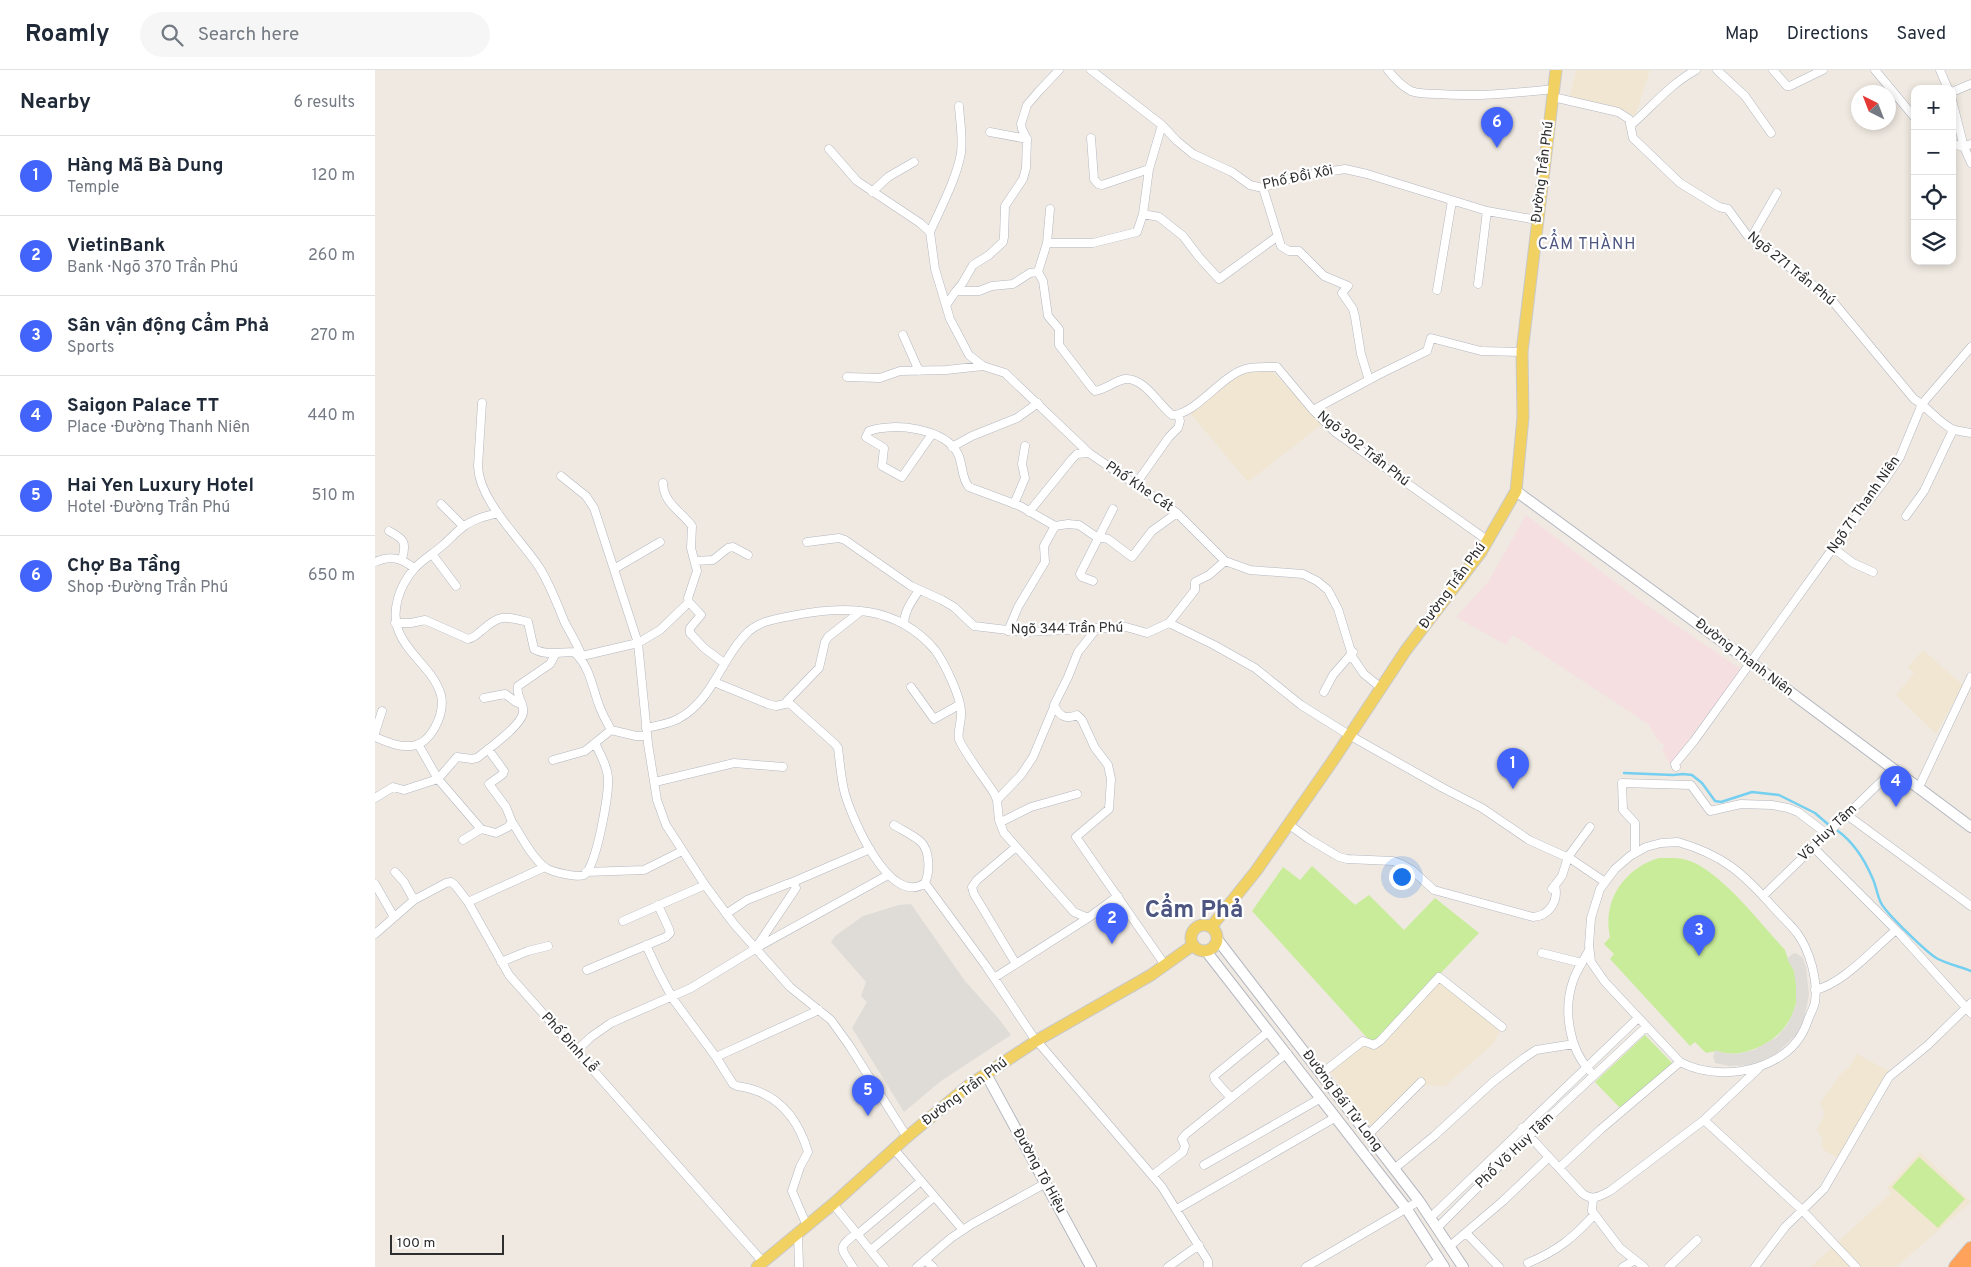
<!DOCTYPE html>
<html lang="en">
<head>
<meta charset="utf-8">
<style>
  :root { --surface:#fff; --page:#f6f6f7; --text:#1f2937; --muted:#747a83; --line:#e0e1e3; --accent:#4264fb }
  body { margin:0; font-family:Overpass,sans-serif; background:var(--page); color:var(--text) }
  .controls { position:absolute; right:15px; top:15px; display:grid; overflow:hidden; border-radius:10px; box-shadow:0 2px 8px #0003 }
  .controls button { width:45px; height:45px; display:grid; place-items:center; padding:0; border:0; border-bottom:1px solid var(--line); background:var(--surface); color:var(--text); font:25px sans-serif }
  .compass { position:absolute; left:1476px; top:15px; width:45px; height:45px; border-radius:50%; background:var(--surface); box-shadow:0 2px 8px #0003; rotate:318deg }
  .scale { position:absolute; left:15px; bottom:12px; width:114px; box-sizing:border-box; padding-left:5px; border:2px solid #2e2e2e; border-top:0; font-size:14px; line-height:18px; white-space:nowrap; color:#2e2e2e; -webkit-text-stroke:4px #fff; paint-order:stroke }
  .you { position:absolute; left:1026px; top:806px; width:18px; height:18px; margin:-12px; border:4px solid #fff; border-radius:50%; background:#1a73e8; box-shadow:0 0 0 8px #1a73e833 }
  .badge { display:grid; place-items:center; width:32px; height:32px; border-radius:50%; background:var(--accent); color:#fff; font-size:16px; font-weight:700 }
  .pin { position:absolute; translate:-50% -41px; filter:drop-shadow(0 1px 2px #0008) }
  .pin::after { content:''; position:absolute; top:26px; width:18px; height:15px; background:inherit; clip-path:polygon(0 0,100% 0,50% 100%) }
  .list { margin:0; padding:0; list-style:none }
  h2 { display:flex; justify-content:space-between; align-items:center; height:65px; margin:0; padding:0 20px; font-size:21px }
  h2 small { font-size:16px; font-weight:400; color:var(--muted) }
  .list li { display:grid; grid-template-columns:32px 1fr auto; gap:15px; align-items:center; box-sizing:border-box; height:80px; padding:0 20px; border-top:1px solid var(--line) }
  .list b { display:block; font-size:19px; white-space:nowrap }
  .list p { margin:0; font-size:16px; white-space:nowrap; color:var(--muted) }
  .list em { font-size:16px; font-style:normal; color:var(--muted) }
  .icon { flex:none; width:28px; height:28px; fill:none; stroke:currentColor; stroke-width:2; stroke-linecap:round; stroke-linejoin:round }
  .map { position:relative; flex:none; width:1596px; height:1197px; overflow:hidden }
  header { display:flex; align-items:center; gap:30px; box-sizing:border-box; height:70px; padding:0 25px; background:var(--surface); border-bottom:1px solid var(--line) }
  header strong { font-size:24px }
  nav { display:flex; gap:28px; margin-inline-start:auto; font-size:18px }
  .search { width:350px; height:45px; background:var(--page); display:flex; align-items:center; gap:12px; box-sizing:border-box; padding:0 18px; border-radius:28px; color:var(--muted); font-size:19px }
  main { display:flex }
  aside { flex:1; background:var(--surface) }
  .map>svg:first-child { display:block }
</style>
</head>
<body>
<header>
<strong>Roamly</strong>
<div class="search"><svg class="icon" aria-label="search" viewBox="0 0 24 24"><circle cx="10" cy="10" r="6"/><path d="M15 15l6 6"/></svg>Search here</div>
<nav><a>Map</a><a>Directions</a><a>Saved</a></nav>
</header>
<main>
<aside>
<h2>Nearby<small>6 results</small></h2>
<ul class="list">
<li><span class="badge">1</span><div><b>Hàng Mã Bà Dung</b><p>Temple</p></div><em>120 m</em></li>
<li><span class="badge">2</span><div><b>VietinBank</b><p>Bank · Ngõ 370 Trần Phú</p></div><em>260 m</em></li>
<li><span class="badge">3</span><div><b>Sân vận động Cẩm Phả</b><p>Sports</p></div><em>270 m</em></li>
<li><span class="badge">4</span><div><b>Saigon Palace TT</b><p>Place · Đường Thanh Niên</p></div><em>440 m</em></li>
<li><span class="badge">5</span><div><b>Hai Yen Luxury Hotel</b><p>Hotel · Đường Trần Phú</p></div><em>510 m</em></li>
<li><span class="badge">6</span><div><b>Chợ Ba Tầng</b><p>Shop · Đường Trần Phú</p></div><em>650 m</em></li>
</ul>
</aside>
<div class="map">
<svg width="1596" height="1197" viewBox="0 0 1596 1197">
  <rect width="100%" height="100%" fill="#efe9e1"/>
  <path fill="#f0e6d1" d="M1201 0H1275L1260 46 1245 39 1194 30Z
    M880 300 898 302 947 354 873 412 814 342 861 305Z
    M1548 580 1588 615 1561 664 1521 625 1539 603 1533 597Z
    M1066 911 1126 959 1119 973 1070 1016 1040 1015 997 1059 954 1000 987 974 993 975 1000 980 1063 912Z
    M1482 984 1515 1002 1465 1089 1447 1079V1069L1442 1059 1449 1046 1448 1039 1445 1033 1464 1006 1475 996Z
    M1545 1082 1596 1132 1521 1197H1436L1516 1123 1512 1118Z"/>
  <path fill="#f5dfe0" d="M1151 445 1267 532 1367 600 1295 694 1287 680 1290 676 1282 669 1273 654 1138 565 1131 575 1081 547 1113 512Z"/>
  <path fill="#c9ec9a" d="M1284 788C1294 788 1305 787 1315 791 1346 802 1387 855 1410 880 1412 888 1417 894 1419 901 1432 942 1404 976 1365 983 1351 986 1345 979 1331 983L1320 972 1315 976 1235 889 1239 884 1229 874 1235 867C1227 830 1250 798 1284 788Z
    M937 796 980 835 994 825 1029 860 1060 828 1104 863 1002 970 998 972 994 970 877 841 908 797 925 810Z
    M1270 965 1297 993 1247 1040 1220 1012Z
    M1544 1087 1590 1129 1563 1158 1517 1117Z"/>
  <path fill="#dfdcd8" d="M536 834 590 911 624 949 636 965 566 1011 529 1042 477 958 492 932 486 926 491 912 456 872 460 866 488 846 524 835Z
    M1421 883 1428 888 1431 897 1434 925 1429 950 1421 965 1401 984 1388 991 1375 995 1355 996 1340 993 1338 986 1341 980 1348 983 1362 984 1379 980 1402 967 1412 955 1417 945 1421 934V915L1419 901 1412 889 1417 884Z"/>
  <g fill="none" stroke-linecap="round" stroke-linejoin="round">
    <path stroke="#75cff0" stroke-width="2.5" d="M1249 703 1298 705 1308 704 1317 705 1327 713 1340 731 1346 732 1377 722 1404 725 1440 743 1455 756
      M1463 761C1478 772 1490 791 1497 807 1501 815 1502 825 1506 833 1511 843 1553 884 1563 889 1573 894 1586 897 1596 901"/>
    <defs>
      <path id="street" d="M716 0 787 55 802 71 818 84 857 102 875 115 888 118 901 112 926 106 970 99 992 104 1112 141 1162 150
        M1013 0C1019 8 1027 16 1036 21 1044 24 1054 24 1063 24 1102 27 1140 23 1179 19
        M1342 0 1370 26 1396 63
        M1398 0 1412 16H1415L1448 0
        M1500 0 1540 48
        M1565 0 1573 19
        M1577 22 1596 14
        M1178 27 1243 42 1254 49 1258 68 1305 113 1344 137 1353 139 1372 165 1455 228 1539 329C1553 337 1562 351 1577 359 1582 361 1590 362 1596 363
        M1577 30 1589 77 1596 74
        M1256 55C1278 36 1295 14 1321 0
        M615 62 652 69
        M716 68 719 109 723 114 727 115 774 99
        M1577 74 1589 77 1596 93
        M454 79 482 111 545 153 555 162 560 199 575 249 594 285 608 296
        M888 118 906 176 914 181H924L949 206 973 216 967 223 978 239 980 247 986 284 994 310
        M497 122 513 107 539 92
        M768 144 784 147 808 166 824 187 844 209 903 166
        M555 162C566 137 581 110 586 83 588 67 585 52 584 36
        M1376 168 1402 123
        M672 173H718L762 162 768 144 774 99 787 55
        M663 202 672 173 675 139
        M1103 214 1112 141
        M1062 220 1077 131
        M581 221 587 214 598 195 614 185 628 172 629 167 630 136 648 109 651 98 652 69 647 59 646 54 652 35 664 21 684 0
        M572 234 581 221H604L617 216 638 214 655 203 663 202 668 211 673 246 684 259V275L717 318 720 321C731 319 740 311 750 309 769 307 784 335 797 345 820 345 846 306 870 299 880 296 892 297 902 297L938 340 960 362 1112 470
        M528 265 544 301
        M472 307 505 308 525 301 571 300 608 296 630 303 714 383 802 443 850 491 875 500 928 504 942 511 953 520 963 539 978 588 989 604 1005 617
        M107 333 103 396C104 431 145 468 164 497 175 514 182 534 190 553 196 564 203 575 207 587
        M938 340 1003 305 1052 281 1056 268 1106 281 1147 282
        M557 364 527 407 507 396 509 378 491 367 494 361C518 352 570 358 583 384 588 394 586 408 594 417L645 436 680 456 669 476 670 492 643 537 633 561
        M577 377 597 366 642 348 663 333
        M186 406 211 426 219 438 263 573 273 674 282 730 291 755 330 815 359 854 415 917 456 950 474 975 532 1067
        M288 413C288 433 307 442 317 456L316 478 322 501 313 528 314 532 326 545 315 558V563L329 578 349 593
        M760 415 794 367 803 358 805 351 803 345
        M66 434 88 456
        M639 434 650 408 647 394 650 376
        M654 442 697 389 702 384 714 383
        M1531 446 1549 421 1578 360
        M680 456 693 454 704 455 720 466 733 469 757 487 777 461 802 443
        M14 461C29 469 32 472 27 489
        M432 472 464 468 470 470 536 516 567 530 579 537 599 556 650 562 751 557 772 563 794 553 839 575 880 598 926 635 974 665 1068 718 1107 738 1154 770 1196 789 1230 812
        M1458 478 1478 493 1498 502
        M57 484 81 516
        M320 491 338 490 353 478 358 477 373 485
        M0 492C16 485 26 488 39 498
        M239 499 285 472
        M718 511 707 507 705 504 738 439
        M486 541 453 567 450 572 444 598 412 631 460 674 463 678C465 693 466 710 470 724 477 748 515 838 550 813
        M20 553H36L50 550 93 569C99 568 101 565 106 561 125 544 129 546 153 552L159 579C171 586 186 582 199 582 215 596 217 617 224 635 227 644 232 652 236 660
        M794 553 820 520V512L834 505 850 491
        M529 554C529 541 537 531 544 520
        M722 558 703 582 693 607 679 635C684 646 691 650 702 645L707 650 720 678 733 695 736 709 734 739 701 767 790 895
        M207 586 263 573 285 560 314 532
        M339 612 393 634 401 636 414 633
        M536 617 559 649 584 635
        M949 622 958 605 978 582
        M109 628 130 624 141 632 146 634
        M271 658C281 656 293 654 303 649 339 630 346 587 374 561 386 551 401 549 416 546 469 535 522 535 560 580 569 592 586 627 586 642 587 651 582 661 584 669 587 679 612 712 619 723L622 730 624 750 629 763 699 842 713 848 743 826
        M0 663 7 641
        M0 667C12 672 23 677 36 676 57 674 70 643 66 625 59 600 33 585 24 562 15 541 25 515 39 499 47 490 59 483 68 475 75 469 81 462 88 457 98 449 111 446 123 443
        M178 690 210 681 236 660 261 666H272
        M1301 697 1300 694 1319 671 1458 478 1509 411 1525 387 1547 334 1596 277
        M280 712 359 693 408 697
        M1543 719 1596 607
        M0 728 18 717 29 720 63 709 43 674
        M622 730 646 705 658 687 679 637
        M1472 745 1596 836
        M137 752C147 767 157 788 171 798 177 802 203 808 209 805 221 799 234 724 233 709 233 697 225 684 220 673
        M626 752 656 737 702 724
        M913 754 934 769 964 787 972 789 1018 791 1026 794 1037 800 1059 820 1158 847C1174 846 1184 831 1180 815
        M519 755C527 760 538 765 546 772 555 781 555 802 550 813
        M106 759 63 709 82 687 97 689 102 688C113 679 146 656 148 643 150 633 140 626 143 616L175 594 181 583
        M88 770 106 759 121 763 133 757 137 752 131 737 114 714 128 704 129 701 113 679
        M1303 772C1348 785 1368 803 1399 838 1406 846 1415 854 1422 863 1435 881 1443 910 1440 932 1439 938 1435 944 1433 950 1425 975 1407 989 1383 997 1358 1005 1328 1004 1305 992L1230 912 1216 892 1214 875 1216 848 1225 819 1240 799 1255 786 1271 777 1286 773Z
        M641 777 602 810 597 817 599 824 641 894
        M1438 777 1525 864 1596 943
        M1260 782V753L1248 740 1247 713 1316 715 1335 741 1366 734 1397 735 1413 738 1423 742 1452 764
        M20 802 29 812 39 830
        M211 802 269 800 307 781
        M418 812 495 779
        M550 813 611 896 661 971
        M0 814 19 847
        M1177 819 1187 806 1193 787 1215 757
        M1388 826 1518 700
        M93 832 170 797
        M248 851 330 815
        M0 864 39 830 71 813 76 812 80 815 93 832 134 905 388 1192
        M271 875 284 903 298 929 341 987
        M383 877 513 805
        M1214 880C1209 890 1201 901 1198 911 1188 940 1194 979 1215 1001
        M1167 883 1207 893
        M126 892 153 881 173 876
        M212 900 291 867 295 863 294 859 283 835
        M619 908 713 848
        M1440 920C1468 914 1498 879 1521 860
        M662 971 787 1117 833 1191V1197
        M201 981 216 967 236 953 316 918 380 879 421 818 418 812 412 814 372 830 351 844
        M946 1004 988 971 999 975 1005 971 1064 907 1127 957
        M856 1028 840 1010 839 1006 894 961
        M1329 1050 1427 1140 1481 1197
        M1147 1058 1208 1124C1218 1131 1225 1126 1235 1121L1329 1050 1384 998
        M993 1065 1046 1012
        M519 1079 588 1160
        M829 1095 946 1028
        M1184 1098 1226 1059 1305 992
        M1019 1099 1059 1066 1118 1012 1149 988 1161 980 1199 974
        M778 1105 808 1082 810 1076 807 1069 811 1064 912 983
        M1218 1128 1217 1141 1245 1178 1269 1197
        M458 1134 509 1197
        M802 1139 961 1047
        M1055 1148 1263 948
        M432 1156 417 1121 425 1097 433 1082C422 1045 400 1021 362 1016L358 1014 341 987 444 940
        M1062 1158 1154 1066 1271 957
        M423 1162 424 1197
        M1091 1163 1124 1197
        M483 1164 546 1111
        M1075 1176 1128 1131 1174 1087
        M496 1180 559 1127
        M550 1190 558 1197
        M1153 1193C1182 1181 1198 1168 1219 1145
        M478 1197C465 1177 462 1178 482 1163
        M542 1197 576 1168 597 1154 671 1113
        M793 1197 824 1175
        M931 1197 1044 1131
        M1055 1197 1065 1190
        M1248 1197 1260 1190
        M1294 1197 1322 1170
        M1380 1197 1410 1157 1449 1119 1514 1007 1553 975 1596 933"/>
      <path id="secondary" d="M1141 421 1375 592 1596 757
        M842 869 1044 1131 1088 1197
        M831 881 1031 1138 1069 1197
        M611 1004 716 1197"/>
      <path id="primary" d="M816 868a13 13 0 1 1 26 0a13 13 0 1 1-26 0Z
        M836 857 881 801 959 689 1031 580 1106 482 1141 421 1148 347 1147 282 1181 0
        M382 1197 458 1134 532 1067 593 1016 661 971 776 905 818 875"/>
      <path id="highway" d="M1581 1197 1596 1179
        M1595 1197 1596 1196"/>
    </defs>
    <use href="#street" stroke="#b4b7c1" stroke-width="9"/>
    <use href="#secondary" stroke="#b4b7c1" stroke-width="12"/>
    <use href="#primary" stroke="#c9c9c9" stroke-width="13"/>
    <use href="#highway" stroke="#c9c9c9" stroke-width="16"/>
    <use href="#street" stroke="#fff" stroke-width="8"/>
    <use href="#secondary" stroke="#fff" stroke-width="10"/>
    <use href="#primary" stroke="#f2d163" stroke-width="11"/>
    <use href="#highway" stroke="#ffa35c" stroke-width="14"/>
  </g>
  <g text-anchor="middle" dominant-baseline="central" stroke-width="4.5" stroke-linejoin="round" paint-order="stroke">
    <g font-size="14" fill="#2e2e2e" stroke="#fff">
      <text transform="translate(1168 102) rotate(-83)">Đường Trần Phú</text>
      <text transform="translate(923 108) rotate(-12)">Phố Đồi Xôi</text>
      <text transform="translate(1416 199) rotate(39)">Ngõ 271 Trần Phú</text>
      <text transform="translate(988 379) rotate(38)">Ngõ 302 Trần Phú</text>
      <text transform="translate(764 417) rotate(34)">Phố Khe Cát</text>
      <text transform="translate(1489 435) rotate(-55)">Ngõ 71 Thanh Niên</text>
      <text transform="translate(1078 516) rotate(-54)">Đường Trần Phú</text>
      <text transform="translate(692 559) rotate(-1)">Ngõ 344 Trần Phú</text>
      <text transform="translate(1369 588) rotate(37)">Đường Thanh Niên</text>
      <text transform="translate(1453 763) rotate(-44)">Võ Huy Tâm</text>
      <text transform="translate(194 973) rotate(48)">Phố Đinh Lễ</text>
      <text transform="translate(590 1022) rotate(-37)">Đường Trần Phú</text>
      <text transform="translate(967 1031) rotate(53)">Đường Bái Tử Long</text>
      <text transform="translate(1140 1081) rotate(-44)">Phố Võ Huy Tâm</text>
      <text transform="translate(664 1101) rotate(61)">Đường Tô Hiệu</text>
    </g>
    <g font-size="16" letter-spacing="1" fill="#4d5680" stroke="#fff">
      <text x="1212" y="175">CẨM THÀNH</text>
    </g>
    <g font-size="24" font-weight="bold" fill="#4d5680" stroke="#fff">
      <text x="819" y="841">Cẩm Phả</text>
    </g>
  </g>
</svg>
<div class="controls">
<button>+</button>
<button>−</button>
<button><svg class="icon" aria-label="locate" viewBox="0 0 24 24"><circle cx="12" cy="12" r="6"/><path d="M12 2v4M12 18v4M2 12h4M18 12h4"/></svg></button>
<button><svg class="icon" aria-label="layers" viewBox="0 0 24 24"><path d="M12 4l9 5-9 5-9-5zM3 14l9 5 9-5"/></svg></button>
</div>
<svg class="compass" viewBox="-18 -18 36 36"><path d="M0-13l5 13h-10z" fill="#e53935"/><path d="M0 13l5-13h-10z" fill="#747a83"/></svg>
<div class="scale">100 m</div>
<div class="you"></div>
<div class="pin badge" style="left:1138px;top:719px">1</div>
<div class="pin badge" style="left:737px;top:874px">2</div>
<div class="pin badge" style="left:1324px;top:886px">3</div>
<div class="pin badge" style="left:1521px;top:737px">4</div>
<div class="pin badge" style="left:493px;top:1046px">5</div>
<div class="pin badge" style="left:1122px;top:78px">6</div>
</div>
</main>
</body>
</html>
